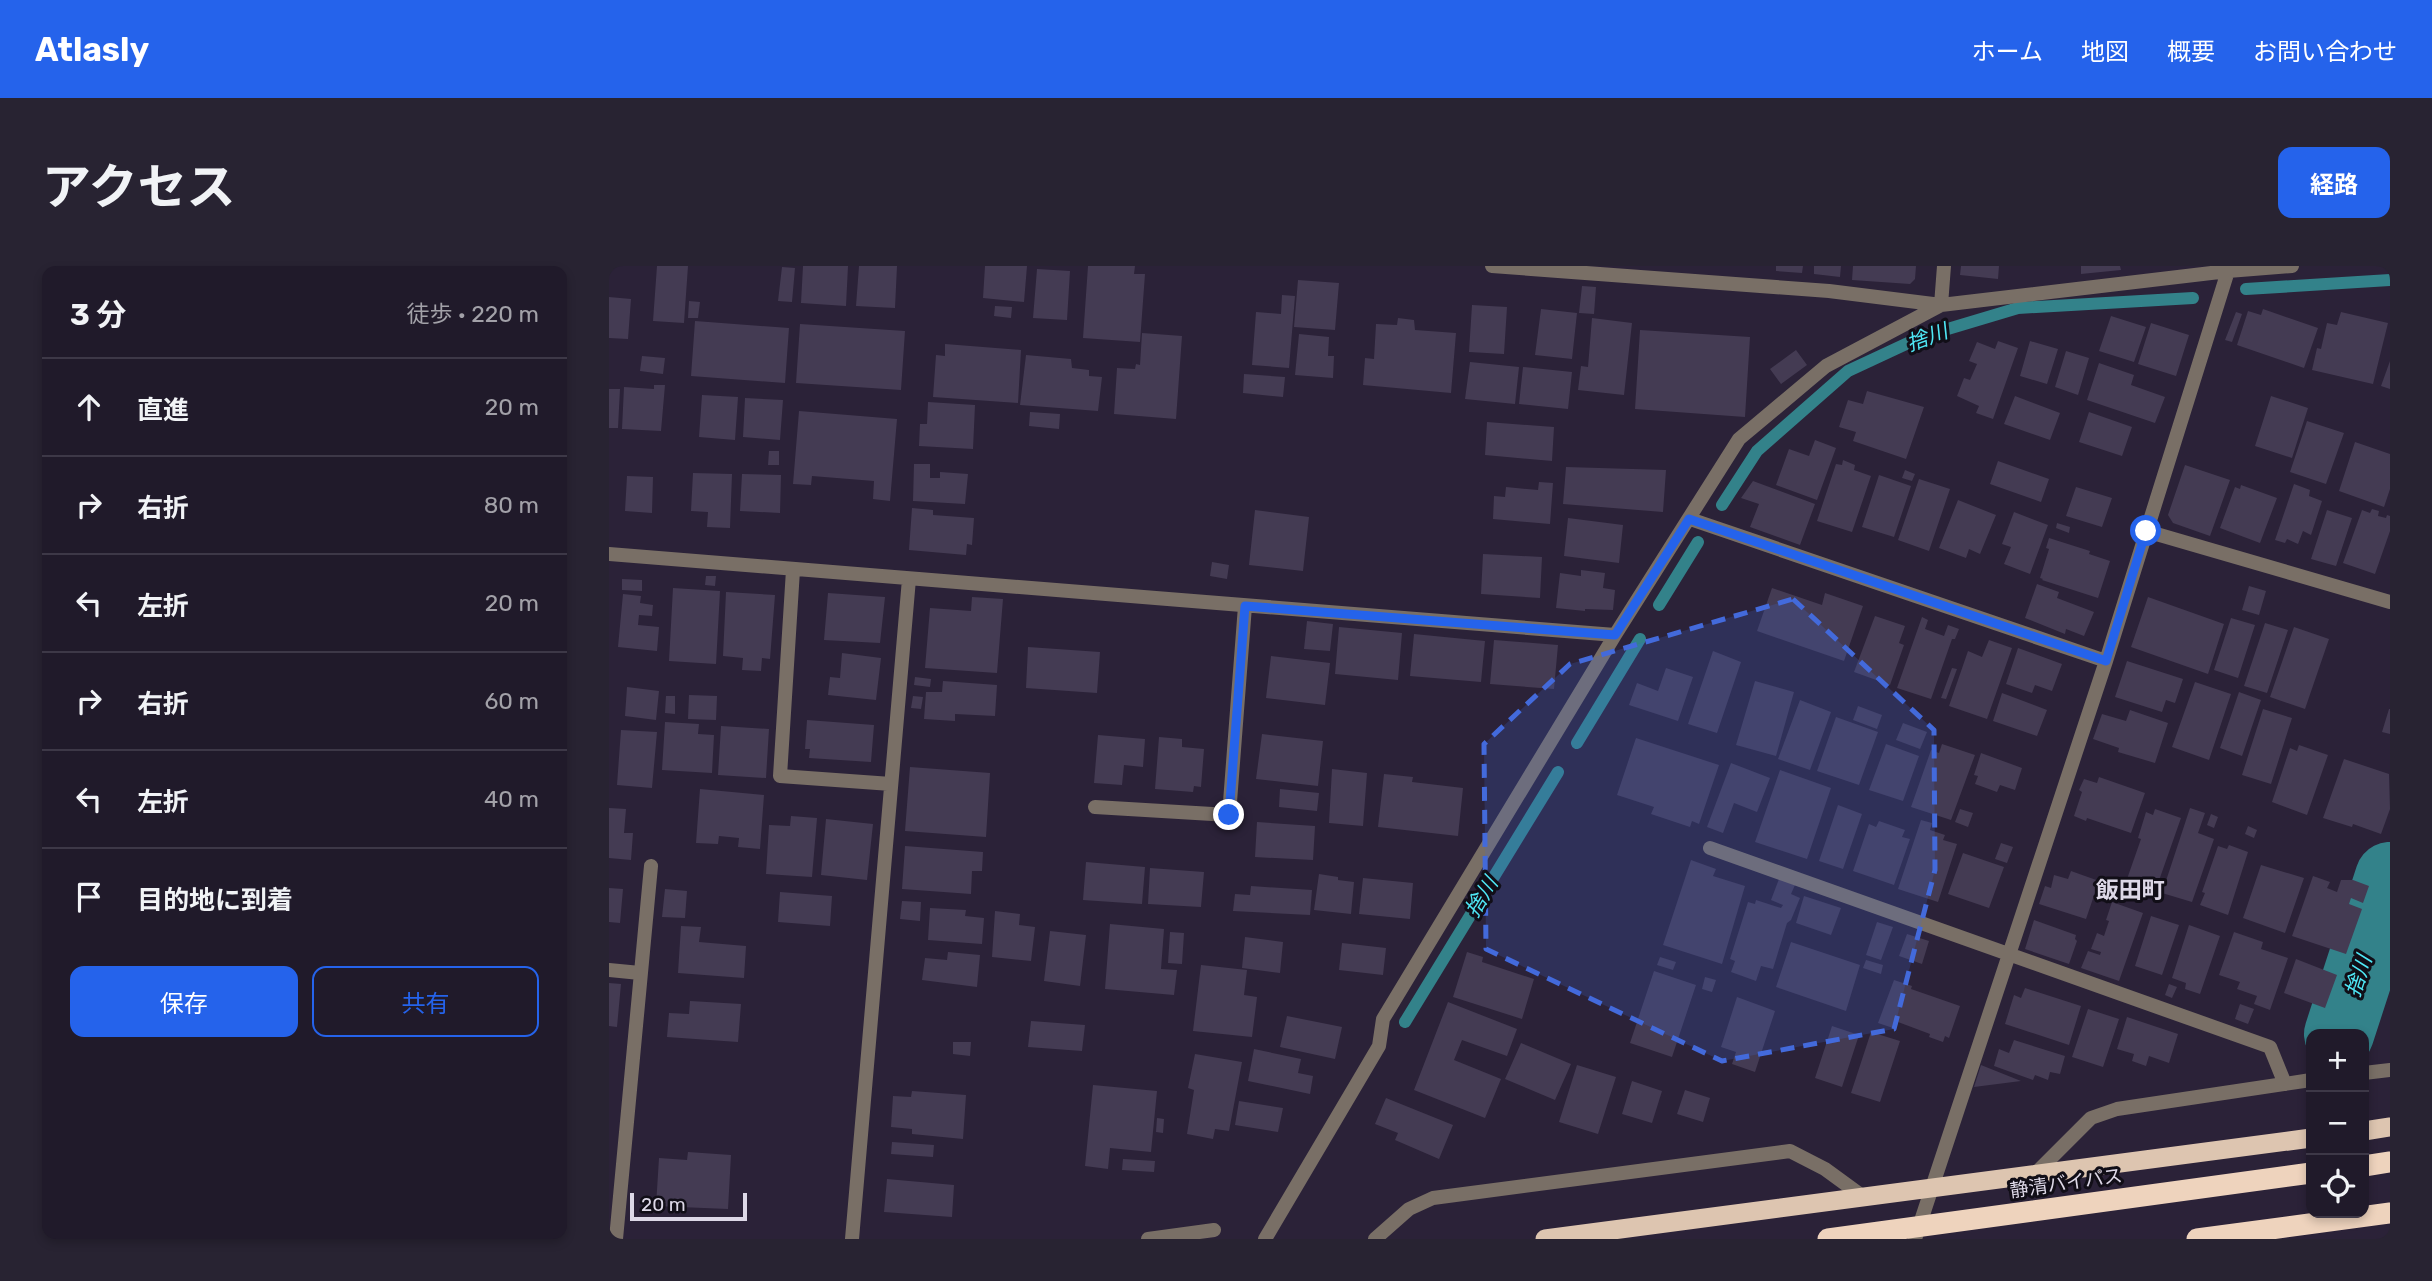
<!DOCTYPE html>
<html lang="ja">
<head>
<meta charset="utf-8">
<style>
  :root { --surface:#201a2a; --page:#282332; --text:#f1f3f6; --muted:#a2a1a8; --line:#3d3847; --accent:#2563eb }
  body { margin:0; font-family:Rubik,"Noto Sans JP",sans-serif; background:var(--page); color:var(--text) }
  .controls { position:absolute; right:21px; bottom:21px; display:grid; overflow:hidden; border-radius:14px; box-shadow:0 4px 10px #0003 }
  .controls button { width:63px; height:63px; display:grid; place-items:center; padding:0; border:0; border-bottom:2px solid var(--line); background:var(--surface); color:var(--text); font:35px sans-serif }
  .scale { position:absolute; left:21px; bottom:18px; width:117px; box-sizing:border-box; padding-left:7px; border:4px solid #ddd8e7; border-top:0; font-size:19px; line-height:24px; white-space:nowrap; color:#ddd8e7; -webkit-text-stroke:5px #110e17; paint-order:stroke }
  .stop { position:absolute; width:21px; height:21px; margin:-16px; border:5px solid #2563eb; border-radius:50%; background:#fff }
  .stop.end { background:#2563eb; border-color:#fff; box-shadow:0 2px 7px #0008 }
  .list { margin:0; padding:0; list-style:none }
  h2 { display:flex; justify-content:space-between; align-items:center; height:91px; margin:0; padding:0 28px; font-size:30px }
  h2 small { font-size:23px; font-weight:400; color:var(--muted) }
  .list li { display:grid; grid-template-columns:46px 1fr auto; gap:21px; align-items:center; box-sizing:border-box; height:98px; padding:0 28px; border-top:2px solid var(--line) }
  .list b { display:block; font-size:26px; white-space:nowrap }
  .list em { font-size:23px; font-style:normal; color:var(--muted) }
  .actions { display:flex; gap:14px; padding:21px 28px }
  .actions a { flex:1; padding:16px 0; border:2px solid var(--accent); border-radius:14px; text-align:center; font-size:24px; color:var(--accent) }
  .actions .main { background:var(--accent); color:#fff }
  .icon { flex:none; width:38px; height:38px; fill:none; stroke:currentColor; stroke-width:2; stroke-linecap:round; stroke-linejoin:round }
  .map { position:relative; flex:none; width:1781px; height:973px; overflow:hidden; border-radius:14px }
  header { display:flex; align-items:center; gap:42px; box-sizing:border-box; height:98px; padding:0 35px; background:var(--accent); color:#fff }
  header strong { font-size:33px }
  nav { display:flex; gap:38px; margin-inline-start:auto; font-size:24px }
  .intro { display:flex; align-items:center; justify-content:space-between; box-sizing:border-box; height:168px; padding:0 42px }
  h1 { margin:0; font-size:49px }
  .button { padding:18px 32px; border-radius:14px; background:var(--accent); color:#fff; font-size:24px; font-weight:700 }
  main { display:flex; gap:42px; padding:0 42px }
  aside { flex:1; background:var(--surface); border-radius:14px; box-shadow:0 4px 10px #0003 }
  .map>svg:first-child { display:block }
</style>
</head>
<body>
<header>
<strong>Atlasly</strong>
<nav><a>ホーム</a><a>地図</a><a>概要</a><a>お問い合わせ</a></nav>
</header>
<div class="intro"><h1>アクセス</h1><a class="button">経路</a></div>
<main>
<aside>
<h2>3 分<small>徒歩 · 220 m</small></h2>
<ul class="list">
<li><svg class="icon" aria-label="ahead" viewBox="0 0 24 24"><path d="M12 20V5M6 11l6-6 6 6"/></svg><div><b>直進</b></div><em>20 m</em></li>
<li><svg class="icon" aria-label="right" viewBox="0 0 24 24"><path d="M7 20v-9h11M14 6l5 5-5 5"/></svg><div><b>右折</b></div><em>80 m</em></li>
<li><svg class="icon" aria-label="left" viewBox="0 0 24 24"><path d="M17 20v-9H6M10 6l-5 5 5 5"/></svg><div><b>左折</b></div><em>20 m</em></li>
<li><svg class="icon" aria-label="right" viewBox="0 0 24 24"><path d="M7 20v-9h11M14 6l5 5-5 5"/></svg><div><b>右折</b></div><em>60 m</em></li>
<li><svg class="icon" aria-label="left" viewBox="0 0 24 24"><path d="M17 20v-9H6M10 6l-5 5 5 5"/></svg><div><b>左折</b></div><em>40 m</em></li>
<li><svg class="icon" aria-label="arrive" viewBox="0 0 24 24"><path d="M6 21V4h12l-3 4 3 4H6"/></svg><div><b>目的地に到着</b></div></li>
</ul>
<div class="actions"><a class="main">保存</a><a>共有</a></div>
</aside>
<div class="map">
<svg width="1781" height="973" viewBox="0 0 1781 973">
  <rect width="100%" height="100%" fill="#2b2238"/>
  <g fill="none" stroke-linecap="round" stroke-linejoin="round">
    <path stroke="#33828a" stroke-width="12" d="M1637 23 1781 14
      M1113 239 1148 185 1239 105 1312 71 1409 42 1584 32
      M1050 339 1089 276
      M968 477 1031 373
      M796 756 949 506"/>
    <path stroke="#33828a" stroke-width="70" d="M1730 768 1781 611"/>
  </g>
  <path fill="#443b53" d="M48 0H79L75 57 44 55Z
    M194 0H239L237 40 192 37Z
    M250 0H288L286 42 247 40Z
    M376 0H418L415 36 374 32Z
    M479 0H526L525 8H536L531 76 474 72Z
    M1167 0H1194L1193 7 1167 5Z
    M1205 0H1232L1231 11 1205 8Z
    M1244 0H1307L1306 13 1301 18 1243 14Z
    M1352 0H1390L1389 13 1351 9Z
    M1472 0H1511L1512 4 1472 8Z
    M173 1 186 2 183 36 169 35Z
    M428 3 461 5 458 54 424 52Z
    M689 14 730 17 726 64 685 61Z
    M973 20 987 21 985 48 970 47Z
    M673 29 686 30 680 102 643 99 647 46 672 48Z
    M0 31 22 33 19 73 0 72Z
    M80 35 91 36 89 52H79Z
    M863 39 898 41 895 88 860 86Z
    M386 40 403 41 402 52 385 50Z
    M932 43 968 47 963 93 926 89Z
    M1654 43 1709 62 1695 102 1628 79 1639 45 1652 49Z
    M1627 46 1633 48 1623 76 1616 74Z
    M1732 46 1779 57 1764 118 1703 104 1708 82 1712 83 1718 57 1728 59Z
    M1502 50 1537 61 1525 96 1490 85Z
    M789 52 805 54 806 64 847 67 842 127 754 119 756 92 765 93 767 58 788 59Z
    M983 52 1023 57 1015 129 969 124 972 100 979 101Z
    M86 55 180 62 176 117 82 110Z
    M1542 57 1580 69 1567 110 1529 98Z
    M191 58 296 65 292 124 187 117Z
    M1031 64 1141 71 1136 151 1026 143Z
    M533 67 573 70 567 153 505 148 508 102 526 103 527 98 531 99Z
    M690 68 720 71 719 90H725L724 112 686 109Z
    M1389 75 1409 82 1384 153 1367 147 1370 140 1348 130 1355 112 1361 114 1368 98 1360 95 1368 76 1386 83Z
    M1421 75 1449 83 1438 118 1411 110Z
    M336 78 412 84 409 137 324 131 327 89 336 90Z
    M1187 84 1198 99 1172 118 1161 103Z
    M1457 85 1480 92 1469 129 1446 121Z
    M417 89 462 93 463 102 480 104V110L493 111 489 145 411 139Z
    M33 90 56 92 54 108 31 105Z
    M1781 95V123L1772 120Z
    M861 96 910 101 906 138 856 133Z
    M1490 97 1525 109 1522 119 1556 131 1546 157 1478 134Z
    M914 101 963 106 959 143 910 138Z
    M635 108 676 111 674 131 634 127Z
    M45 119H56L52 165 13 163 15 121 45 123Z
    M0 123H11L9 162H0Z
    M1258 125 1315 141 1297 193 1244 175 1247 166 1230 161 1239 134 1254 138Z
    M93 129 129 131 126 174 90 171Z
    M1406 130 1451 147 1441 174 1395 158Z
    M1662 130 1699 142 1683 192 1646 180Z
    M136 132 174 134 171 174 134 171Z
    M319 136 366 139 364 183 310 180 311 158H318Z
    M190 145 288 153 281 235 264 233 265 215 203 210 202 219 184 218Z
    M421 146 451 148 450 163 420 160Z
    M1480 146 1523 161 1513 190 1470 176Z
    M1698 155 1735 167 1717 218 1681 206Z
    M878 156 945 161 943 195 876 189Z
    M1206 174 1227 182 1208 234 1167 219 1180 183 1200 190Z
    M1746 176 1781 188V223L1775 241 1730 225Z
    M160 185H170V199H159Z
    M1234 194 1246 199 1245 204 1262 210 1243 266 1208 255 1227 198 1233 199Z
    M1389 195 1440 213 1432 236 1381 218Z
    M305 198H321V212H331V206L359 208 356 238 304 235Z
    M1576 199 1621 214 1601 270 1564 257 1559 249Z
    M957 201 1057 204 1054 246 954 238Z
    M1296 204 1306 208 1303 215 1293 212Z
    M84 207 123 208 121 262 98 261 99 246 82 245Z
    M133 208 172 209 171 247 131 245Z
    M1270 209 1302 220 1285 271 1253 261Z
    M18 210 44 211 43 247 16 245Z
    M1310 213 1341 223 1320 285 1289 274Z
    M1144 215 1206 238 1191 279 1141 261 1150 238 1132 232Z
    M930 216 944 217 941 258 884 253 885 230 896 231 897 221 929 224Z
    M1685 218 1701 224 1700 230 1713 235 1702 269 1694 265 1689 278 1678 273 1676 277 1666 274Z
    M1632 219 1668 232 1651 277 1611 262 1626 221 1631 223Z
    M1467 221 1503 232 1493 261 1457 250Z
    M1349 234 1387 249 1371 288 1360 283 1357 292 1330 282Z
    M303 242 324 244V249L365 252 363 279 358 278 357 289 300 284Z
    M1763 243 1770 245 1769 250 1777 252 1778 249 1781 250V265L1766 308 1734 297 1753 244 1761 247Z
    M646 244 700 251 694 305 640 299Z
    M1718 244 1743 252 1727 300 1702 293Z
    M1405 246 1439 259 1421 308 1395 298 1402 281 1393 278Z
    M959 252 1014 259 1010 297 955 290Z
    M1448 257 1461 261 1460 267 1447 262Z
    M1440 272 1481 285 1480 288 1501 295 1489 332 1433 314 1434 313 1431 312 1440 283 1437 282Z
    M874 288 933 291 931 332 872 328Z
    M603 296 620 299 618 313 601 310Z
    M972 304 996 307 994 322 1006 324 1004 344 976 343V345L947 342 951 307 972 310Z
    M97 310H107L106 320 96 319Z
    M13 313 33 314V325L13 324Z
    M1428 318 1450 326 1448 332 1485 346 1475 370 1457 363 1456 368 1416 352Z
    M1640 320 1657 325 1650 349 1633 344Z
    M64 322 111 325 107 398 60 395Z
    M1163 322 1213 339 1216 327 1254 340 1235 395 1148 365Z
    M117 326 166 329 161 393 153 392 152 405 133 404 134 392 114 390Z
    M219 327 276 331 271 377 215 374Z
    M14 328 32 330 31 337 44 339 43 350 30 349 29 359 50 361 48 385 9 381Z
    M363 331 394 333 388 407 316 402 321 342 362 345Z
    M1539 331 1615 358 1599 408 1522 381Z
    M1266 350 1296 360 1290 377 1295 379 1281 419 1245 406Z
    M1313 351 1319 354 1316 363 1335 370 1339 359 1350 363 1346 373H1343L1322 433 1288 422Z
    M1622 352 1646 359 1629 412 1605 404Z
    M698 355 724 358 721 385 695 383Z
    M1656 357 1679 364 1658 427 1635 420Z
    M730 361 793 367 789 414 726 408Z
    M1685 361 1720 373 1696 443 1661 431Z
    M805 368 876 375 872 416 801 410Z
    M885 374 949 379 945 423 881 418Z
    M1380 374 1403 382 1378 453 1340 440 1359 385 1373 391Z
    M419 381 491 386 488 427 417 422Z
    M1409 382 1453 398 1443 425 1426 419 1423 427 1397 418Z
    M1104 385 1132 396 1108 467 1079 458Z
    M233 387 272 392 267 434 219 429 221 411 231 412Z
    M662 390 721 397 716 439 657 432Z
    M1518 395 1574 413 1566 437 1557 434 1553 446 1506 431Z
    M1057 402 1084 411 1069 455 1020 439 1028 417 1049 425Z
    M1343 402 1348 403 1337 433 1332 432Z
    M306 411 322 413 321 421 305 419Z
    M334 415 388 419 386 450 346 448V455L315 453 317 426H333Z
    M1146 415 1185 426 1167 490 1127 479Z
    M1586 416 1622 428 1600 494 1563 481Z
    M18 421 50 425 47 454 16 450Z
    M1630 426 1652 434 1633 490 1611 482Z
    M1393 427 1438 444 1428 470 1384 455Z
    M80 429 108 430 107 454 79 453Z
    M57 430H66V448L56 447Z
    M304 430 314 431 312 443 302 442Z
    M1191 434 1222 446 1201 504 1169 493Z
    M1249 440 1273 449 1268 463 1244 454Z
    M1654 443 1683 452 1662 518 1633 509Z
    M1780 443H1781V468L1773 466Z
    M1521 444 1559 457 1546 497 1509 486 1510 482 1484 473 1493 448 1517 455Z
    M1227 451 1269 466 1250 519 1208 505Z
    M198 454 265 459 262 496 200 492 201 483H196Z
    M56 456 90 458 89 468 105 469 103 507 53 504Z
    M1294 457 1318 466 1311 483 1287 474Z
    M112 460 160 463 157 512 109 509Z
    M12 464 48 466 43 522 8 519Z
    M653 468 714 475 709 520 647 513Z
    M489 469 536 473 534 501 515 499 513 519 485 517Z
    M550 471 573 473V481L595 483 592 521 585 520 584 526 546 523Z
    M1027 472 1110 499 1090 558 1083 555 1081 561 1042 548 1045 541 1008 529Z
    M1277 478 1310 490 1294 535 1260 524Z
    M1333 478 1366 489 1342 554 1302 541 1322 484 1330 487Z
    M1690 479 1719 489 1698 549 1663 536 1681 482 1688 485Z
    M1372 487 1413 502 1406 524 1391 519 1388 526 1366 518 1369 510 1365 509Z
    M1735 493 1780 508 1781 543 1772 568 1744 558 1743 561 1714 552Z
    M1122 497 1161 512 1148 546 1125 537 1114 567 1098 561Z
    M301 501 381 507 377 571 296 565Z
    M723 503 758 507 754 560 720 557Z
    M1171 504 1222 522 1198 593 1146 576Z
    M775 508 804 511 803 516 854 522 849 570 769 561Z
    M1490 511 1536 527 1522 567 1478 552 1477 555 1465 550 1473 526 1470 524 1475 513 1488 517Z
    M91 523 155 529 151 583 129 581 130 572 110 570 109 578 87 577Z
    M671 523 710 527 708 545 670 541Z
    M1229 539 1253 548 1234 603 1210 595Z
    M0 542 17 543 15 567H24L22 594 0 592Z
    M1581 542 1596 547 1589 567 1605 573 1583 636 1553 627Z
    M1351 543 1364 547 1359 561 1346 556Z
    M1546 543 1572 552 1547 623 1518 613 1532 573 1529 572 1537 546 1544 549Z
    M1602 548 1609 551 1605 562 1598 559Z
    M182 550 208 552 203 611 157 608 160 559 181 560Z
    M217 553 264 558 258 614 212 609Z
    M1312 554 1323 557 1321 564 1336 569 1334 574 1348 578 1329 636 1289 623Z
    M1270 555 1296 564 1293 571 1301 573 1285 619 1244 605 1260 558 1267 561Z
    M648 556 706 560 704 594 646 591Z
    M1639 560 1648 564 1645 572 1636 568Z
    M1392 577 1404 581 1398 597 1386 593Z
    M1620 579 1639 586 1619 649 1591 639 1596 627 1593 626 1609 580 1618 583Z
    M296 580 374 586 373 605H363L362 628 293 623Z
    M1354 587 1395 601 1380 642 1339 628Z
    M1082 594 1107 603 1104 610 1136 620 1113 698 1054 679Z
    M477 596 536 601 533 638 474 634Z
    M1652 599 1695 612 1676 667 1634 652Z
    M541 602 595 606 592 641 539 638Z
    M1462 605 1490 615 1477 653 1430 638 1436 620 1442 622 1445 609 1459 613Z
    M710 608 729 611V614L745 616 742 648 705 644Z
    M1704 610 1721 616 1718 622 1728 626 1732 614H1744L1760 620 1754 637 1742 632 1740 638 1753 643 1737 688 1683 670Z
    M754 612 804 617 801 653 750 648Z
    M1170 613 1186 619 1182 628 1191 632 1182 654 1178 657 1164 703 1152 700 1147 715 1122 706 1126 695 1121 693 1139 636 1146 638 1147 634 1172 642 1174 639 1162 634Z
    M1497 616 1519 622 1516 630H1492Z
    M642 620 703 624 701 649 624 645 626 628 641 629Z
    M0 622 14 623 11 657 0 656Z
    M56 623 78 625 76 652 53 651Z
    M171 626 223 630 221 660 169 656Z
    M1195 630 1232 642 1222 669 1187 657Z
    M293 635 312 636 311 655 291 653Z
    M1503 636 1534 647 1510 715 1472 702 1479 685 1491 689 1492 686 1482 683 1488 667 1495 670 1500 655 1497 654Z
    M321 642 357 644 356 650 375 652 373 678 319 674Z
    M386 645 411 648 410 659 426 661 422 695 383 691Z
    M1542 650 1570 659 1553 709 1526 700Z
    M1425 654 1467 669 1466 673 1468 675 1460 698 1416 683Z
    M1268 656 1284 661 1272 694 1257 689Z
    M501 658 555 663 552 703 568 704 565 729 496 723Z
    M1580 659 1611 670 1591 728 1576 723 1577 717 1563 712Z
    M72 660 92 661 90 676 137 680 135 712 69 707Z
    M441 665 477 669 471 720 435 715Z
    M561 666 575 667 573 698 559 697Z
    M1625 666 1654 676 1652 683 1679 692 1661 744 1645 738 1648 730 1628 723 1631 716 1610 709Z
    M1298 668 1320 675 1313 698 1290 690Z
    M636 671 674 676 671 707 633 702Z
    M1182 676 1251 699 1237 745 1167 721Z
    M733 677 777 682 774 709 730 704Z
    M339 686 371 689 368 721 313 714 316 692 338 694Z
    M858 686 874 691 873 696 925 713 913 753 844 731Z
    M1051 691 1067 696 1064 704 1048 699Z
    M1687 693 1728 709 1716 742 1675 727Z
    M1257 694 1274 699 1272 708 1254 702Z
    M592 699 638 704 635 729 648 731 643 771 584 765Z
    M1045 705 1087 719 1063 791 1021 777Z
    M1096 711 1107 714 1103 726 1093 723Z
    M1285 714 1303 720 1302 723 1351 740 1340 772 1336 770 1334 776 1320 771 1321 768 1289 756 1287 763 1269 757Z
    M0 717 12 718 8 761 0 760Z
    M1560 718 1568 721 1563 732 1556 729Z
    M1416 722 1472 740 1460 779 1396 758 1405 729 1412 732Z
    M1128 731 1166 745 1146 806 1123 798 1127 786 1112 781Z
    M81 735 132 738 129 776 58 771 60 747 80 748Z
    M839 736 908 763 898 790 853 774 845 794 892 813 876 852 805 824Z
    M1631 738 1645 743 1639 758 1626 753Z
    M1479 743 1510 753 1494 801 1463 791Z
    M678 750 733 761 726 793 671 781Z
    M1518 751 1569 768 1560 797 1540 790 1537 800 1523 795 1525 788 1508 783Z
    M422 755 476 759 473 785 419 781Z
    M1223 760 1250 769 1233 821 1206 812Z
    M1262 766 1291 775 1271 836 1242 827Z
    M1405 774 1456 790 1451 808 1441 806 1439 814 1426 809 1424 814 1385 800 1390 783 1400 787Z
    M344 776H362L361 790 344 788Z
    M912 777 962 798 946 834 896 813Z
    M645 783 692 793 689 807 704 810 701 828 639 815Z
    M586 788 633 796 620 865 606 863 604 873 578 868 585 824 579 822Z
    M968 799 1007 811 989 868 950 856Z
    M1372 799 1412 815 1365 821Z
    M1023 815 1053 825 1043 857 1013 848Z
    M484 819 548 825 542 886 501 882 499 903 476 900Z
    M1076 824 1101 832 1094 856 1068 848Z
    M303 825 357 829 354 873 303 868V863L282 861 284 830 302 831Z
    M777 832 844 859 830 893 786 874 789 867 766 858Z
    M630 835 674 842 669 866 626 859Z
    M548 852 555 853 554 867 547 866Z
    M283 876 325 879 324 891 282 888Z
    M79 886 122 889 119 943 47 940 50 892 78 894Z
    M514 893 546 895 545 906 513 904Z
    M278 913 345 919 343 951 275 946Z"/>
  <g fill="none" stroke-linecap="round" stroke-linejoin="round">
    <path stroke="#796f66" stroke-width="14" d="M883 0 1220 25 1332 39 1619 5 1683 0
      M1332 39 1335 0
      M1081 253 1497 395
      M1537 265 1781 336
      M0 288 1006 369
      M184 304 171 510 282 518
      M486 541 620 549 636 340
      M1101 582 1661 781 1676 818
      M0 704 31 707
      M1755 807 1781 804
      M1426 908 1482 852 1508 843 1702 814
      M7 973 42 600
      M243 973 300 313
      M539 973 605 964
      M656 973 770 780 774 753 1006 369 1130 173 1217 100 1332 39
      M766 973 800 943 824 932 1181 885 1216 903 1253 930
      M1306 973 1497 395 1619 5"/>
    <path stroke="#ddc5b0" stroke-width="19" d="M1755 865 1781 861
      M936 973 1702 872"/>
    <path stroke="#eed3bd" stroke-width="21" d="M1755 900 1781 896
      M1588 973 1781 947"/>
    <path stroke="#eed3bd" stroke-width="21" d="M1219 973 1702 907"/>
  </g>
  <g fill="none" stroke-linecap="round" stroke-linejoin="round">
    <path stroke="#2563eb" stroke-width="9" d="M620 549 636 340 1006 369 1080 253 1497 395 1537 265"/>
  </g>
  <path fill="#436adb" fill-opacity="0.2" stroke="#436adb" stroke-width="5" stroke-dasharray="14 9" stroke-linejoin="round" d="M1184 333 1325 464 1326 604 1285 763 1113 795 877 683 875 478 961 398Z"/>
  <g text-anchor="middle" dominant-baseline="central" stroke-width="6" stroke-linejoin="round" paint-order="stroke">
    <g font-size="19" fill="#ddd8e7" stroke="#110e17">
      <text transform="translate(1457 917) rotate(-8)">静清バイパス</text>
    </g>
    <g font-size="21" font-style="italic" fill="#4fe7f5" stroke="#110e17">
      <text transform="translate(1318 71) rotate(-20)">捨川</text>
      <text transform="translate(872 631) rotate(-59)">捨川</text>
      <text transform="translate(1749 710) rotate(-72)">捨川</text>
    </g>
    <g font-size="23" font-weight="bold" fill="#ddd8e7" stroke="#110e17">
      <text x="1521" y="624">飯田町</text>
    </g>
  </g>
</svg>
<div class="controls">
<button>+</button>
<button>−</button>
<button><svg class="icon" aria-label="locate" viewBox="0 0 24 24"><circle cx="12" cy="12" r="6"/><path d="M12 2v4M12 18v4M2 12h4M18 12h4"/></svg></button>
</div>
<div class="scale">20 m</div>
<div class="stop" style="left:1537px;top:265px"></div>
<div class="stop end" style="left:620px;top:549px"></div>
</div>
</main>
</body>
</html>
